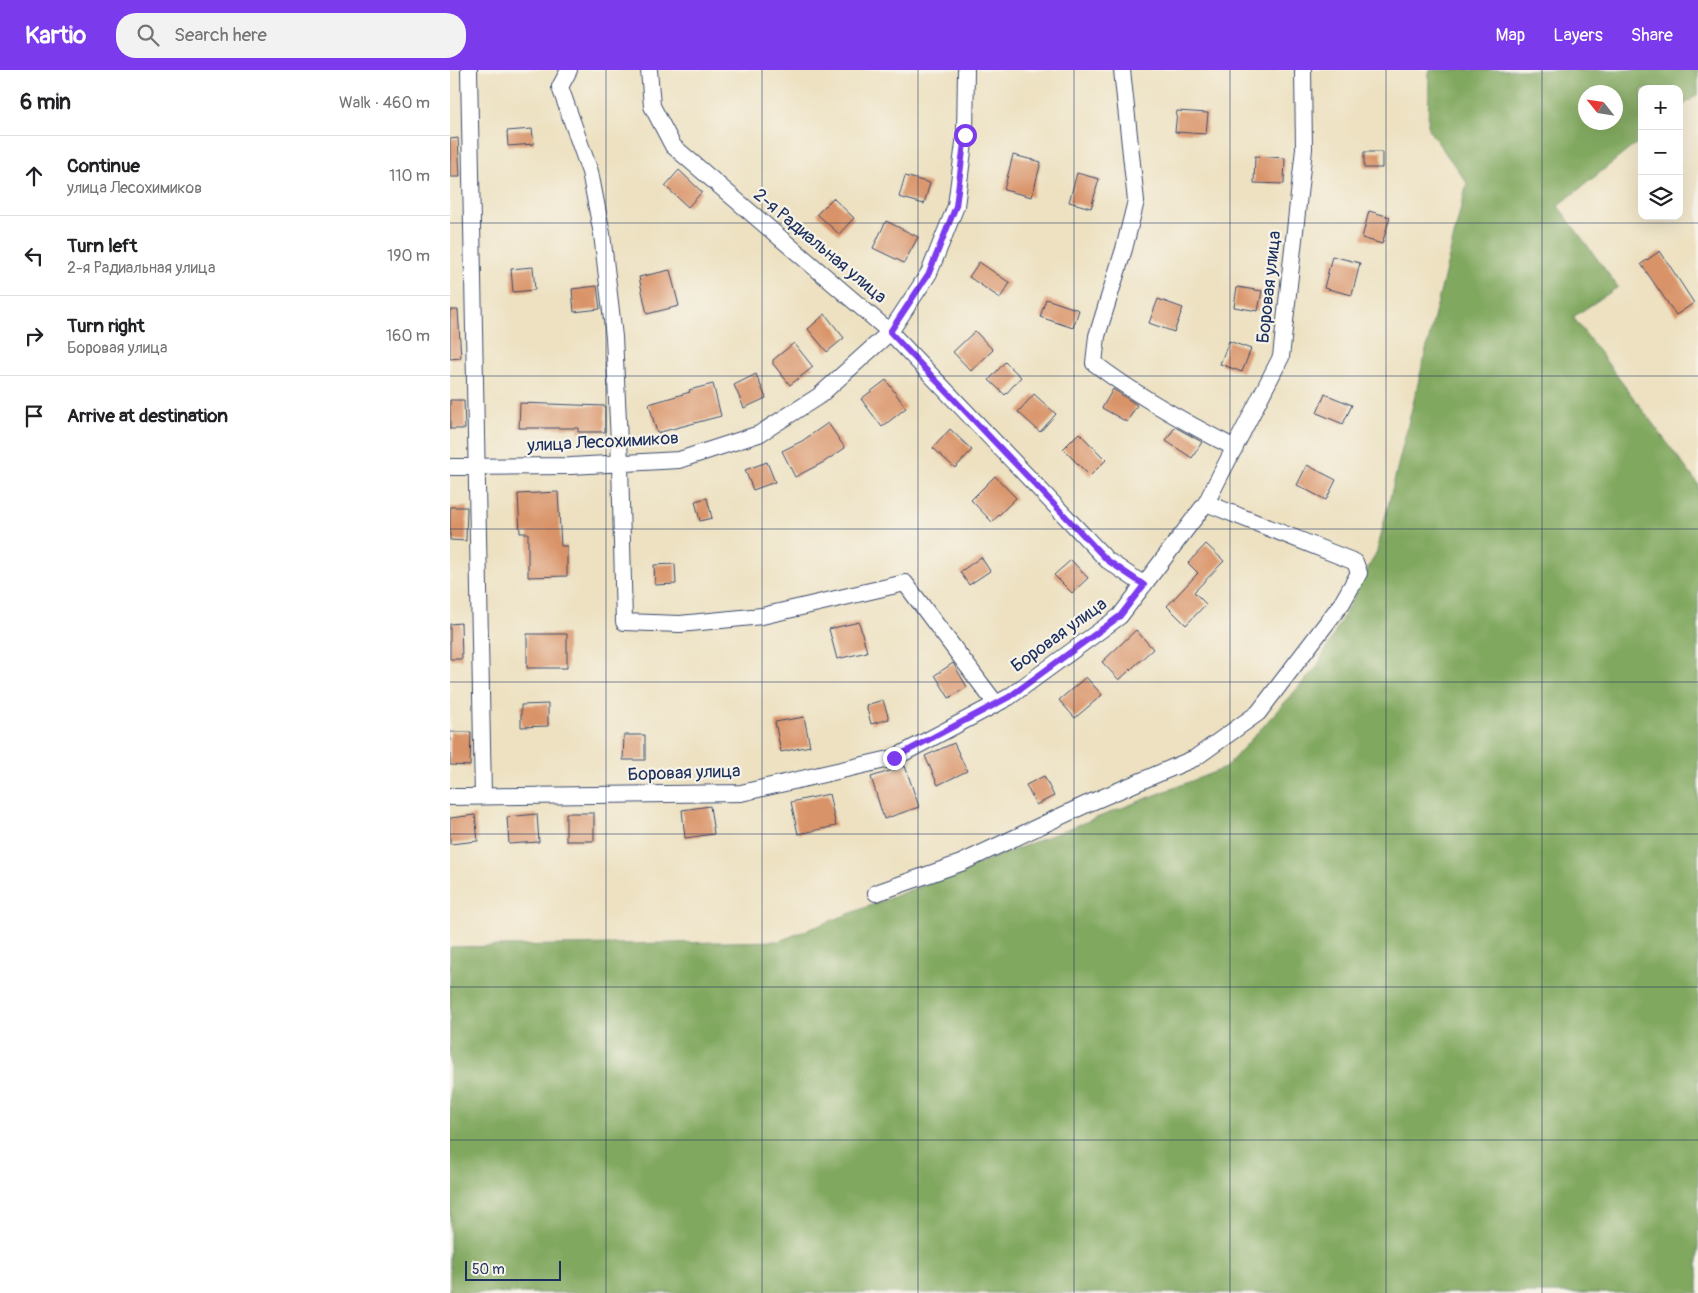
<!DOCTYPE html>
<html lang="en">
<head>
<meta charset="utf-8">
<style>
  :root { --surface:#fff; --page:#f2f2f2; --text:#202124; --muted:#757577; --line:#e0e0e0; --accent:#7c3aed }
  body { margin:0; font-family:Pangolin,sans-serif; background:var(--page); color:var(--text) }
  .controls { position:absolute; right:15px; top:15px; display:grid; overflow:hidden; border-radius:10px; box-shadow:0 5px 20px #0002 }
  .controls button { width:45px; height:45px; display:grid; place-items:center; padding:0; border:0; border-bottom:1px solid var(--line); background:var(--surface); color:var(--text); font:25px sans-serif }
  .compass { position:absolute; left:1128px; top:15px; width:45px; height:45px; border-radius:50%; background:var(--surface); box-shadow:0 5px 20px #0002; rotate:300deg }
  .scale { position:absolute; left:15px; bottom:12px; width:96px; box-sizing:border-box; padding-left:5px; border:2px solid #1b2f5e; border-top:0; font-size:14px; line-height:18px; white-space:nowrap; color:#1b2f5e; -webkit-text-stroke:4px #f7f3e8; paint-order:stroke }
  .stop { position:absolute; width:15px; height:15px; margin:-11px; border:4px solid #7c3aed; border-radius:50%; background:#fff }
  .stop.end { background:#7c3aed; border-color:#fff; box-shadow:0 1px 5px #0008 }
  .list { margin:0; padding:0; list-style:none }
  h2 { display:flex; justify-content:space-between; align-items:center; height:65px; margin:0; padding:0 20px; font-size:21px }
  h2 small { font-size:16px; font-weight:400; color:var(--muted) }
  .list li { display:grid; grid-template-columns:32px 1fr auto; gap:15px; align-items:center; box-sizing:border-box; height:80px; padding:0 20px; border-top:1px solid var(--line) }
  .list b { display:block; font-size:19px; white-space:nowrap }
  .list p { margin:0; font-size:16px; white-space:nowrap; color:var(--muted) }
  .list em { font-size:16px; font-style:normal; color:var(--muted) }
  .icon { flex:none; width:28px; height:28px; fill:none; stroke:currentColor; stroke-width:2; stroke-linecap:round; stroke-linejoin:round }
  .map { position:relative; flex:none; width:1248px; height:1223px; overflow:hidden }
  header { display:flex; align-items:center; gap:30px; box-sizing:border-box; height:70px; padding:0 25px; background:var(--accent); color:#fff }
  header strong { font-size:24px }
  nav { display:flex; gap:28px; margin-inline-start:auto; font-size:18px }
  .search { width:350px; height:45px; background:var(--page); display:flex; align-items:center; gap:12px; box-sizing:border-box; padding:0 18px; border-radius:20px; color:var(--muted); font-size:19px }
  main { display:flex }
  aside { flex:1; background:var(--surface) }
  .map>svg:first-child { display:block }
</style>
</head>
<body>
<header>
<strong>Kartio</strong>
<div class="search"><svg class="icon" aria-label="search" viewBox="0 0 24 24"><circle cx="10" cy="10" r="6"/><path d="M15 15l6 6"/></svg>Search here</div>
<nav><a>Map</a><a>Layers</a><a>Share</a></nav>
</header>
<main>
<aside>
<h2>6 min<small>Walk · 460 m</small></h2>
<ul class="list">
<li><svg class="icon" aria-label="ahead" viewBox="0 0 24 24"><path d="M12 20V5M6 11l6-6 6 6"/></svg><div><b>Continue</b><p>улица Лесохимиков</p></div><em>110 m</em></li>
<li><svg class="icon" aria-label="left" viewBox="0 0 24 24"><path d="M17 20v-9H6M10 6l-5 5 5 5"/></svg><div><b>Turn left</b><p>2-я Радиальная улица</p></div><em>190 m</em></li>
<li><svg class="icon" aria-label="right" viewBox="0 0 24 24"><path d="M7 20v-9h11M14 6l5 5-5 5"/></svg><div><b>Turn right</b><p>Боровая улица</p></div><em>160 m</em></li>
<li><svg class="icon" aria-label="arrive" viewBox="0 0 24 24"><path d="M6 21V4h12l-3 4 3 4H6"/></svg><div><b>Arrive at destination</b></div></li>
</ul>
</aside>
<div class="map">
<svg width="1248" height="1223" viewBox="0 0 1248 1223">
  <rect width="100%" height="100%" fill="#f7f3e8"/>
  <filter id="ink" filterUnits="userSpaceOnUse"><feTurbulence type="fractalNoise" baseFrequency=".02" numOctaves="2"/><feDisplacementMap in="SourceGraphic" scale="10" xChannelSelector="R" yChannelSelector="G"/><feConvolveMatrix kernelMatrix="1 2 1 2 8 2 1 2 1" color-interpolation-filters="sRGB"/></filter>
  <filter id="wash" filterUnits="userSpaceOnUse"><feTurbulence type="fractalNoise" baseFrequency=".0096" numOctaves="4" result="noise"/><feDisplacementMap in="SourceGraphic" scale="20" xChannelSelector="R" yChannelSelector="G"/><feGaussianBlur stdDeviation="1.12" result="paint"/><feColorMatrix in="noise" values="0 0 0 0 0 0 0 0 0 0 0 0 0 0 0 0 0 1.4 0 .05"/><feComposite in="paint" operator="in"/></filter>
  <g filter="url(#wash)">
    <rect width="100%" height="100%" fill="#ede1c1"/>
    <path fill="#81a85e" stroke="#4e6c5e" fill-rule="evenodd" d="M979 0H1248V24L1229 39V19H1192V69L1108 136 1168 217 1123 247 1248 414V1223H0V877L329 871 775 698 867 597 927 481 1017 113 978 59ZM1136 22H1166V52H1136Z"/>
    <g id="blocks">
      <path fill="#d99367" d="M727 41 758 43 756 64 725 62Z
        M82 59 84 74 58 76 57 61Z
        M8 68 10 107H0V69Z
        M914 82H932V98H914Z
        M563 85 591 92 582 127 554 120Z
        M805 86 835 88 834 114 804 113Z
        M229 100 252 122 238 137 215 116Z
        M627 103 649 109 641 138 619 132Z
        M455 106 480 113 474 134 449 127Z
        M383 128 404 148 389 164 367 144Z
        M919 141 940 147 932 174 912 168Z
        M436 151 468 167 454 193 423 178Z
        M1210 181 1244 233 1226 245 1191 194Z
        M882 186 910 193 902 225 874 218Z
        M529 192 560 213 550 228 519 207Z
        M83 197 85 220 63 222 61 199Z
        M220 200 229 236 197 244 189 207Z
        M147 216 150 239 124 242 122 219Z
        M787 217 812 221 808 241 784 237Z
        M596 229 629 240 623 258 590 247Z
        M708 229 733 238 724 262 699 253Z
        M0 240H8L11 288 0 289Z
        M375 244 394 268 377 282 358 259Z
        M525 261 543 280 521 301 503 282Z
        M779 271 801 279 792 302 770 294Z
        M344 273 363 297 340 315 323 294V290Z
        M555 292 571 307 555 325 539 310Z
        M306 304 316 328 294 338 284 315Z
        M436 310 456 338 432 357 411 329Z
        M263 314 271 346 207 363 199 334 240 322 239 320Z
        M663 319 687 335 677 352 652 338Z
        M584 324 606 344 590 362 568 342Z
        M875 324 902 335 893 354 867 343Z
        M0 330H14L15 359H0Z
        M70 333 155 336V362H128V358H69Z
        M378 353 395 378 374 392 345 407 332 381 352 371Z
        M725 357 752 372 742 388 716 371Z
        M500 359 522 380 505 398 483 378Z
        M629 363 656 390 640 406 613 379Z
        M317 392 325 412 303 420 295 400Z
        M857 395 886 410 876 430 847 415Z
        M545 406 566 428 542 452 521 430Z
        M108 422 111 476H117V506L78 507V463H70L68 424Z
        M257 428 262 448 250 451 245 431Z
        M0 437H17L16 471 0 470Z
        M756 474 774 491 744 522 756 534 736 555 717 536 748 503 738 493Z
        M531 487 540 501 519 515 510 502Z
        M621 490 638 508 622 523 604 505Z
        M225 494 226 514 205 515 204 495Z
        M409 552 417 582 387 589 379 559Z
        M11 553 12 589H0V554Z
        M686 560 703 579 669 610 652 592Z
        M77 564H117V598H77Z
        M503 593 517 617 499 628 485 605Z
        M636 607 652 625 625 648 609 630Z
        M433 630 439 649 421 654 416 635Z
        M98 634V656L71 657V635Z
        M354 647 360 676 331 682 325 652Z
        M0 662H21L20 696 0 695Z
        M174 665H195V690H173Z
        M504 673 517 701 488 715 475 686Z
        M455 696 469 737 434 749 421 707Z
        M594 706 604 726 586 735 576 715Z
        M379 724 386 756 348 764 341 732Z
        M260 736 264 764 235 768 232 740Z
        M116 743H144V771H116Z
        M87 744 89 772 59 774 57 747Z
        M25 745 28 771 0 774V748Z"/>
    </g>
  </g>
  <g filter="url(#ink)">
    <use href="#blocks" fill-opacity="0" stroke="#3a4a6d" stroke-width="1"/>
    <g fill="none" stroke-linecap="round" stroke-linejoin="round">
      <defs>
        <path id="minor" d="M19 0 33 726
          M119 0 110 17 140 102 152 164 164 267 170 393 174 552 230 554 312 546 455 513 546 634
          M199 0 202 36 223 76 440 262 657 490 694 515
          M672 0 686 131 674 179 647 266 644 293C685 325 738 354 785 378
          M0 397 121 396 229 390 309 364 369 326 440 262 479 203 506 136 515 65 516 0
          M0 727 291 723 444 688 559 627 670 546 756 433 831 287 854 79 853 0
          M426 823 511 793 637 734 745 688 808 643 892 533 909 503 905 492 756 433"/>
      </defs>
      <use href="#minor" stroke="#3a4a6d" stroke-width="18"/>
      <use href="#minor" stroke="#fff" stroke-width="16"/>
    </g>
  </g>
  <g fill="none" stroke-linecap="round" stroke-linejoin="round" filter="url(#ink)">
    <path stroke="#7c3aed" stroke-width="6" d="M444 688 559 627 670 546 694 515 657 490 440 262 479 203 506 136 515 65"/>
  </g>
  <path fill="none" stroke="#1b2f5e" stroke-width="1" stroke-opacity="0.55" d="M156 0V1223M312 0V1223M468 0V1223M624 0V1223M780 0V1223M936 0V1223M1092 0V1223M0 153H1248M0 306H1248M0 459H1248M0 612H1248M0 764H1248M0 917H1248M0 1070H1248"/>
  <g text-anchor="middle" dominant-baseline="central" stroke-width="4.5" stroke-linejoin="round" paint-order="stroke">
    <g font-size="18" fill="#1b2f5e" stroke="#f7f3e8">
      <text transform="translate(370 176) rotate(40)">2-я Радиальная улица</text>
      <text transform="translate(819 217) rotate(-84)">Боровая улица</text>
      <text transform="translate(153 372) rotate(-3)">улица Лесохимиков</text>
      <text transform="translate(609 565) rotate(-36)">Боровая улица</text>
      <text transform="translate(234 703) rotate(-2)">Боровая улица</text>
    </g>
  </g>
</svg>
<div class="controls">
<button>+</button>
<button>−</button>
<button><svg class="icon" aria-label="layers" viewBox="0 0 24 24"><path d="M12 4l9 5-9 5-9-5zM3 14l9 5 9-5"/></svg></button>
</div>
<svg class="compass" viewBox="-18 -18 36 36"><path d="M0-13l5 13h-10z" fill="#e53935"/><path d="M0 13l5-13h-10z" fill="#757577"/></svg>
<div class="scale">50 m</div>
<div class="stop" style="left:515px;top:65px"></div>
<div class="stop end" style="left:444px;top:688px"></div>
</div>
</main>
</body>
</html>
